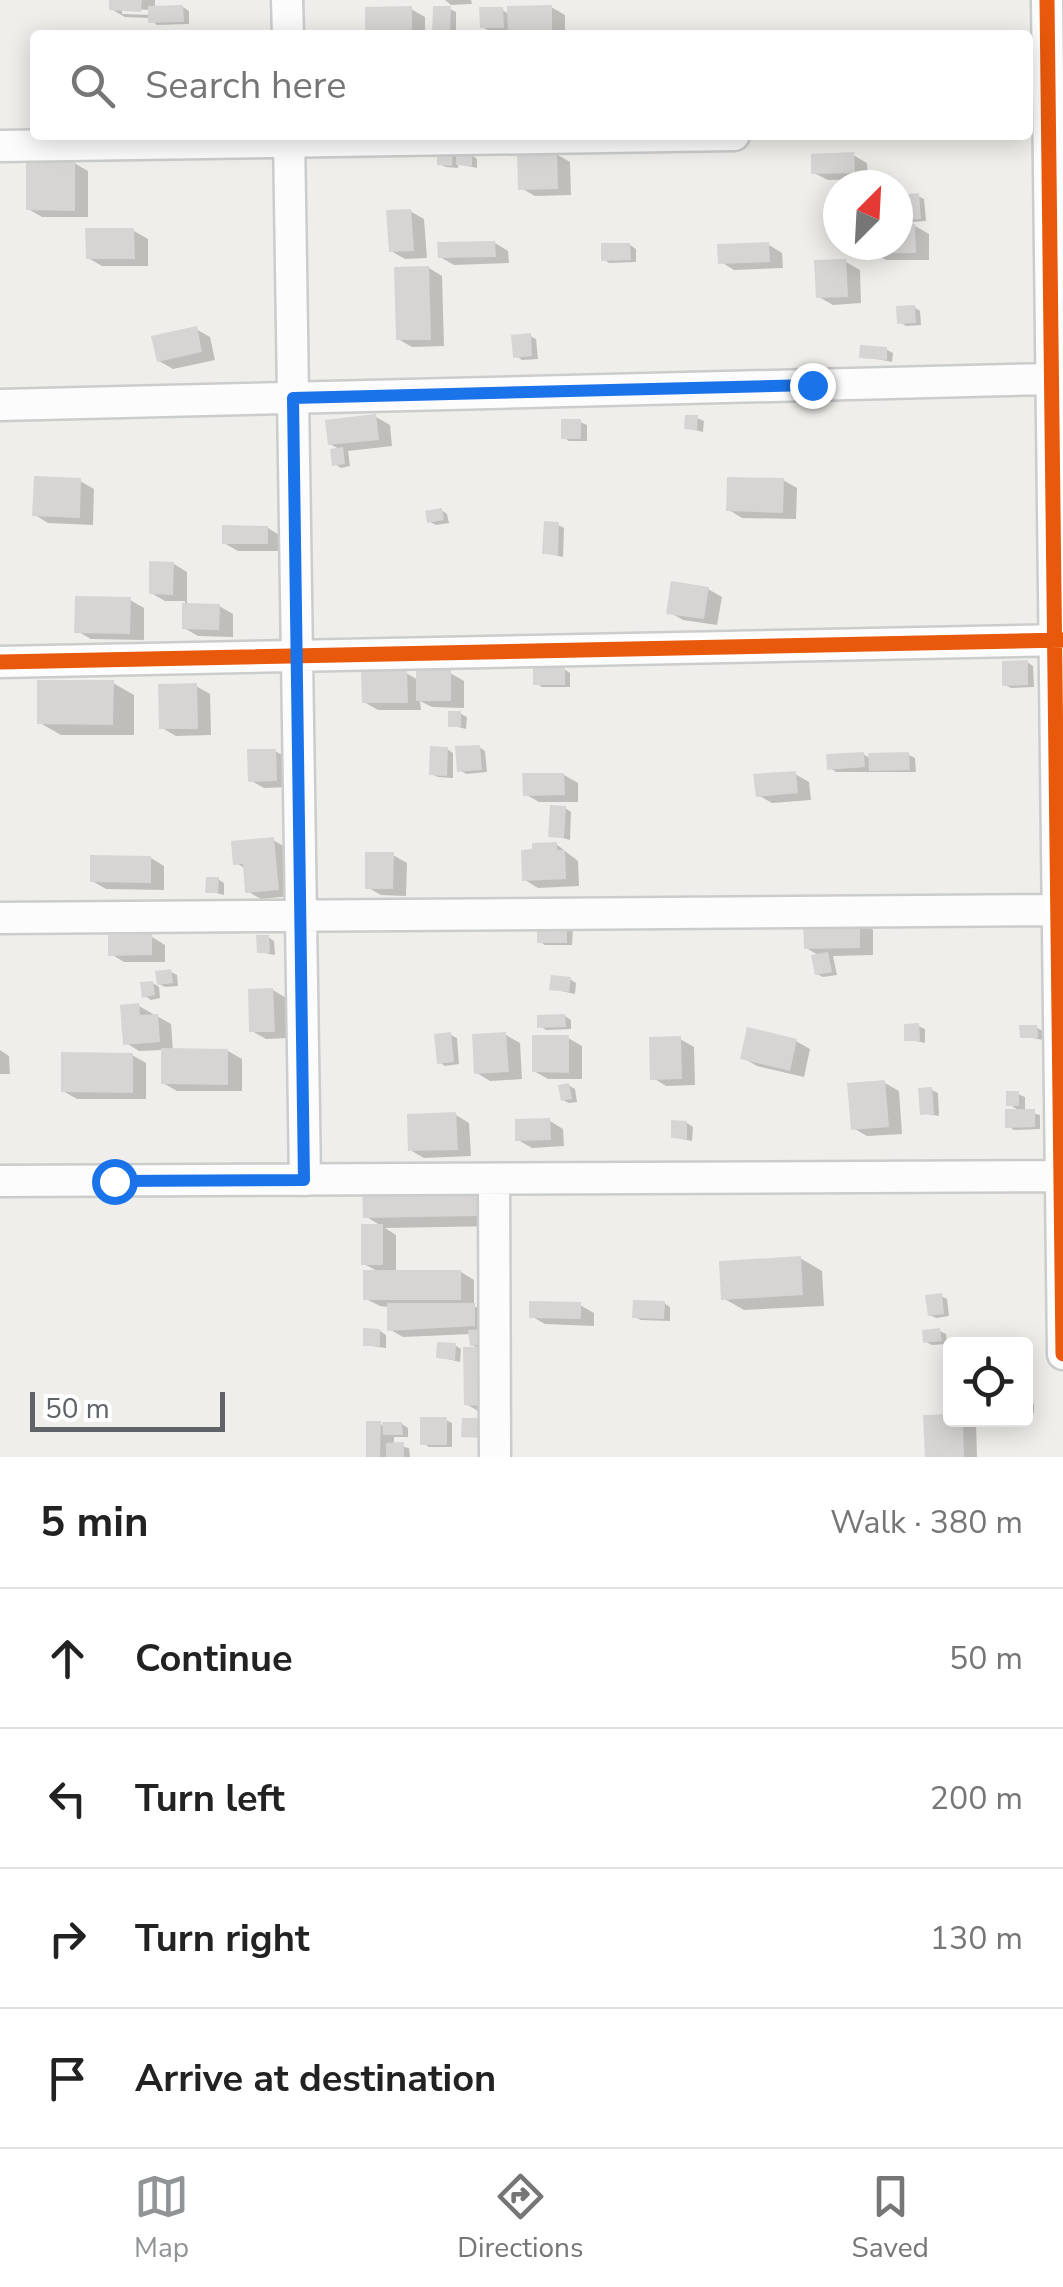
<!DOCTYPE html>
<html lang="en">
<head>
<meta charset="utf-8">
<style>
  :root { --surface:#fff; --page:#f6f6f6; --text:#222; --muted:#767676; --line:#e0e0e0; --accent:#919496 }
  body { margin:0; font-family:"Nunito Sans",sans-serif; background:var(--page); color:var(--text) }
  .controls { position:absolute; right:30px; bottom:30px; display:grid; overflow:hidden; border-radius:10px; box-shadow:0 5px 25px #0003 }
  .controls button { width:90px; height:90px; display:grid; place-items:center; padding:0; border:0; border-bottom:2px solid var(--line); background:var(--surface); color:var(--text); font:50px sans-serif }
  .compass { position:absolute; left:823px; top:170px; width:90px; height:90px; border-radius:50%; background:var(--surface); box-shadow:0 5px 25px #0003; rotate:24deg }
  .scale { position:absolute; left:30px; bottom:25px; width:195px; box-sizing:border-box; padding-left:10px; border:5px solid #5f6368; border-top:0; font-size:28px; line-height:35px; white-space:nowrap; color:#5f6368; -webkit-text-stroke:8px #fff; paint-order:stroke }
  .stop { position:absolute; width:30px; height:30px; margin:-22px; border:8px solid #1a73e8; border-radius:50%; background:#fff }
  .stop.end { background:#1a73e8; border-color:#fff; box-shadow:0 2px 10px #0008 }
  .list { margin:0; padding:0; list-style:none }
  h2 { display:flex; justify-content:space-between; align-items:center; height:130px; margin:0; padding:0 40px; font-size:42px }
  h2 small { font-size:32px; font-weight:400; color:var(--muted) }
  .list li { display:grid; grid-template-columns:65px 1fr auto; gap:30px; align-items:center; box-sizing:border-box; height:140px; padding:0 40px; border-top:2px solid var(--line) }
  .list b { display:block; font-size:38px; white-space:nowrap }
  .list em { font-size:32px; font-style:normal; color:var(--muted) }
  .icon { flex:none; width:55px; height:55px; fill:none; stroke:currentColor; stroke-width:2; stroke-linecap:round; stroke-linejoin:round }
  .map { position:relative; flex:none; width:1063px; height:1457px; overflow:hidden }
  .search { position:absolute; background:var(--surface); box-shadow:0 5px 25px #0003; left:30px; right:30px; top:30px; height:110px; display:flex; align-items:center; gap:25px; box-sizing:border-box; padding:0 35px; border-radius:10px; color:var(--muted); font-size:38px }
  .sheet { height:690px; background:var(--surface) }
  nav { display:flex; justify-content:space-around; align-items:center; box-sizing:border-box; height:140px; border-top:2px solid var(--line); background:var(--surface); font-size:28px; color:var(--muted) }
  nav a { display:grid; justify-items:center; gap:5px }
  nav .on { color:var(--accent) }
  .map>svg:first-child { display:block }
</style>
</head>
<body>
<div class="map">
<svg width="1063" height="1457" viewBox="0 0 1063 1457">
  <rect width="100%" height="100%" fill="#efeeea"/>
  <path fill="#0003" fill-rule="evenodd" d="M111 0H155V8L183 7 189 11V24L157 25 150 18 125 17 111 9ZM122 9 154 10 153 15 122 14Z
    M445 0H471L472 4 451 5Z
    M551 7 565 15V35H510V30H488L482 27 502 10 509 14Z
    M411 9 425 17V35H368Z
    M450 9 456 12V35H434Z
    M452 153 471 155 477 159V168L458 164V168L446 167 439 164Z
    M556 154 570 162 571 195 535 196 521 188Z
    M853 155 867 163 868 179 828 180 814 173Z
    M74 163 88 171V217H42L28 209Z
    M918 196 924 199 926 221 912 222 906 218Z
    M410 211 424 219 427 258 405 259 391 251Z
    M898 226H915L929 234V260H886L872 252V245H898Z
    M134 231 148 239V266H102L88 258Z
    M495 243 508 251 509 263 454 265 440 257Z
    M630 245 636 249V262L609 263 603 259Z
    M769 245 782 253 783 268 734 270 721 262Z
    M846 262 860 270 861 303 833 305 819 297Z
    M429 268 442 276 444 346 412 347 398 339Z
    M914 307 920 311 921 325 906 326 900 322Z
    M196 329 210 337 215 360 173 369 159 361Z
    M530 336 536 339 538 359 522 360 516 356Z
    M887 350 893 353 892 362 862 356Z
    M376 417 390 425 392 446 348 451 350 466 341 468 335 464 341 450 330 444Z
    M697 418 704 421 703 432 686 428Z
    M580 422 587 425V441H569L563 437Z
    M783 480 797 488 796 519 742 518 729 510Z
    M80 481 94 489 93 525 48 523 35 515Z
    M441 510 447 514 449 523 436 525 430 522Z
    M558 525 564 528 563 557 545 553Z
    M268 528 281 536V551H238L224 543Z
    M174 564 187 572V606H219L233 614V637L198 636 184 628 185 601H165L151 593Z
    M708 589 722 597 717 625 683 620 669 612Z
    M130 600 144 608V640L91 639 77 631Z
    M1027 662 1033 666 1034 687 1011 688 1005 685Z
    M564 669 570 673V687H542L536 683Z
    M406 673 418 680 450 673 464 681V708L432 707 420 701 421 710H378L364 702Z
    M113 683 134 695V735H61L40 723Z
    M196 686 210 694 211 735 176 736 162 728Z
    M461 714 467 717 466 729 450 725Z
    M479 747 485 751 487 772 466 774 460 770Z
    M447 749 453 753V778L438 777 432 774Z
    M275 751 289 759 290 787 264 788 250 780Z
    M863 754 871 759 909 755 915 758 916 772H836L830 768Z
    M795 774 809 782 811 800 772 803 758 795Z
    M564 775 578 783V802H539L525 794Z
    M565 808 571 812 570 840 551 835Z
    M273 840 287 848 292 896 261 899 247 891 246 869 236 863Z
    M556 844 578 861 579 886 538 888 525 880Z
    M393 855 407 863 406 896 381 895 367 887Z
    M151 858 164 866V890L106 889 92 881Z
    M218 879 224 883V895L208 891Z
    M859 922 873 930V955L833 956 837 975 823 977 817 974 820 956 806 948Z
    M567 926 573 929 572 945H545L539 941Z
    M152 937 165 945V962H124L111 954Z
    M268 937 274 941 275 955 259 952Z
    M171 972 177 975 178 986 165 987 159 984Z
    M570 979 576 983 575 994 552 989Z
    M153 983 159 987 160 998 151 1000 145 996Z
    M273 990 286 998 288 1038 266 1039 252 1031Z
    M139 1006 171 1024 173 1051H228L242 1059V1091H177L163 1083V1050L139 1051 126 1043Z
    M565 1016 571 1020V1029L546 1030 540 1026Z
    M918 1026 925 1029V1043L907 1039Z
    M1037 1028 1043 1031V1040L1022 1036Z
    M451 1035 457 1038 459 1064 445 1066 439 1062Z
    M506 1035 520 1043 522 1079 490 1081 477 1073Z
    M568 1038 582 1046V1079H548L534 1071Z
    M680 1039 694 1047 695 1085 666 1086 653 1078Z
    M796 1041 810 1049 804 1077 757 1066 743 1058Z
    M0 1050 9 1056 10 1074H0Z
    M132 1055 146 1063V1099H77L63 1091Z
    M885 1083 899 1091 902 1134 867 1136 853 1128Z
    M568 1085 575 1089 577 1102 569 1103 563 1100Z
    M932 1090 938 1093 939 1116 922 1113Z
    M1018 1094 1025 1097V1111L1040 1115V1129L1014 1130 1008 1126 1020 1111 1008 1104Z
    M456 1115 469 1123 471 1156 424 1158 410 1150Z
    M550 1121 563 1129 564 1146 532 1148 518 1140Z
    M687 1123 693 1127 692 1141 673 1137Z
    M478 1186 500 1226 385 1228 396 1235V1272H461L474 1280V1306L488 1314 480 1412 466 1404 480 1349 472 1345 471 1334 403 1337 389 1329V1307L380 1306 366 1299 379 1272 364 1264 363 1227H383L365 1216Z
    M800 1258 822 1271 824 1306 744 1310 723 1298Z
    M941 1296 947 1299 949 1316 936 1318 930 1315Z
    M664 1303 670 1307V1321L641 1320 635 1317Z
    M580 1305 594 1313V1326L545 1324 531 1316Z
    M380 1331 386 1335V1348L365 1345Z
    M940 1331 946 1334 947 1344 932 1345 926 1342Z
    M455 1345 461 1349 460 1362 439 1357Z
    M1026 1400 1034 1404V1413H1026Z
    M950 1416V1420H968L976 1424 977 1457H927L926 1417Z
    M446 1420 452 1423V1447H429L423 1443Z
    M380 1424 385 1426 402 1424 408 1428V1437H394V1445L409 1448 410 1457H368Z"/>
  <path fill="#d6d5d3" d="M109 0H142L141 12 109 10Z
    M183 5 184 22 148 23V6Z
    M552 5V35H508L507 6Z
    M412 6V35H365V7Z
    M433 6H451L450 35H432Z
    M479 7H503L504 28H480Z
    M437 150 453 151 452 166 437 165Z
    M557 152 558 189 518 190 517 153Z
    M854 152 855 173 811 174V154Z
    M456 153H472V166L456 165Z
    M26 160 75 161V211L26 210Z
    M919 193 921 219 904 220 902 195Z
    M411 209 414 251 389 252 386 210Z
    M898 223 915 224 916 253H869V245H898Z
    M85 228H134L135 259H86Z
    M495 241 496 257 438 258 437 242Z
    M769 242 770 262 718 264 717 244Z
    M601 243H630L631 260 601 261Z
    M846 259 848 297 816 298 814 260Z
    M429 266 431 340H396L394 267Z
    M915 305 916 323 897 324 896 306Z
    M197 326 202 352 157 362 151 336Z
    M531 333 532 356 513 358 511 335Z
    M860 345 887 347V360L859 358Z
    M376 414 379 440 328 445 325 420Z
    M685 415H698L697 430 684 429Z
    M561 419H581V439H561Z
    M343 447 345 464 332 466 330 449Z
    M34 476 81 478 80 518 32 516Z
    M727 477 784 478 783 513 726 511Z
    M442 508 444 520 427 523 425 511Z
    M544 521 559 522 558 555 542 554Z
    M222 525 268 526V544H222Z
    M149 561 174 562 173 595 149 594Z
    M671 581 709 587 704 619 666 614Z
    M75 596 131 597 130 634 74 633Z
    M182 603 220 604 219 630 182 629Z
    M1028 660V685L1002 686V661Z
    M533 666 565 667V685H533Z
    M407 670 408 703H362L361 671Z
    M416 670H451V701H416Z
    M37 680H114L113 725 37 724Z
    M197 683 198 729H159L158 684Z
    M448 711H461V727H448Z
    M480 745 482 770 457 772 455 746Z
    M430 746 448 747 447 776 429 775Z
    M247 749H276L277 781 248 782Z
    M864 752 865 767 827 770 826 754Z
    M909 752 910 770 869 771 868 753Z
    M796 771 798 793 756 797 753 774Z
    M522 773H564L565 795 523 796Z
    M550 805 566 806 564 838 548 837Z
    M274 837 279 890 245 893 243 864 233 865 231 841Z
    M557 842V850H565L566 879 522 881 521 850 532 849V843Z
    M365 852H394L393 889H365Z
    M90 855 151 856V883L90 882Z
    M206 877H219L218 893H205Z
    M860 920V948L804 949 803 921Z
    M537 923H567V943H537Z
    M152 934V955L108 956V935Z
    M256 935H269L270 953H257Z
    M828 952 832 972 815 975 811 955Z
    M171 969 173 983 157 985 155 971Z
    M551 975 571 977 569 992 549 990Z
    M153 981 155 995 142 998 140 982Z
    M273 988 275 1032H249L248 989Z
    M139 1003 140 1015 158 1014 160 1042 123 1045 120 1005Z
    M565 1014 566 1027 537 1028V1015Z
    M919 1023 920 1041H904V1024Z
    M1019 1025H1037L1038 1038H1020Z
    M747 1027 797 1039 790 1071 740 1059Z
    M451 1032 454 1062 437 1064 434 1034Z
    M506 1032 509 1072 474 1074 472 1034Z
    M532 1035H569V1073L532 1072Z
    M681 1036 682 1079 650 1080 649 1037Z
    M161 1048 228 1049V1085L161 1084Z
    M61 1052 133 1053V1093L61 1092Z
    M885 1080 889 1127 851 1130 847 1083Z
    M569 1083 572 1099 561 1101 558 1085Z
    M932 1087 934 1114 920 1115 918 1088Z
    M1006 1091H1019V1106H1006Z
    M1005 1109H1035V1127L1005 1128Z
    M456 1112 458 1150 408 1151 407 1114Z
    M550 1118 551 1140 515 1141V1119Z
    M671 1120 687 1121V1139L671 1138Z
    M479 1183V1216L363 1218 362 1185Z
    M361 1224H383V1265H361Z
    M801 1256 803 1295 721 1300 719 1261Z
    M363 1270H461V1300H363Z
    M942 1293 944 1314 928 1316 925 1295Z
    M633 1300 665 1301 664 1319 632 1318Z
    M529 1301 581 1302V1319L529 1318Z
    M387 1303H475V1326L387 1331Z
    M363 1328 380 1329V1346H363Z
    M940 1328 942 1341 923 1343 922 1330Z
    M484 1329 485 1344 470 1346 468 1330Z
    M437 1342 456 1343 455 1360 436 1358Z
    M463 1347H481L482 1406 464 1405Z
    M950 1414V1420H963L964 1457H925L923 1415Z
    M420 1417H447V1445H420Z
    M462 1418H483L482 1438 461 1437Z
    M366 1421H381L380 1457H366Z
    M382 1422H402L403 1435H383Z
    M404 1442V1457H386V1443Z"/>
  <g fill="none" stroke-linecap="round" stroke-linejoin="round">
    <defs>
      <path id="street" d="M287 0 288 35
        M1047 0 1063 1354
        M289 135 305 1180
        M0 146 734 135
        M0 405 1051 379
        M0 662 1063 640
        M0 918 1063 910
        M494 1179 495 1457
        M0 1181 1063 1176"/>
    </defs>
    <use href="#street" stroke="#cbcccc" stroke-width="35"/>
    <use href="#street" stroke="#fdfcfc" stroke-width="30"/>
    <defs>
      <path id="cycleway" d="M1047 0 1063 1354
        M0 662 1063 640"/>
    </defs>
    <use href="#cycleway" stroke="#fff" stroke-width="21"/>
    <use href="#cycleway" stroke="#e8590c" stroke-width="15"/>
  </g>
  <g fill="none" stroke-linecap="round" stroke-linejoin="round">
    <path stroke="#1a73e8" stroke-width="12" d="M114 1181 304 1180 293 398 812 385"/>
  </g>
</svg>
<div class="controls">
<button><svg class="icon" aria-label="locate" viewBox="0 0 24 24"><circle cx="12" cy="12" r="6"/><path d="M12 2v4M12 18v4M2 12h4M18 12h4"/></svg></button>
</div>
<svg class="compass" viewBox="-18 -18 36 36"><path d="M0-13l5 13h-10z" fill="#e53935"/><path d="M0 13l5-13h-10z" fill="#767676"/></svg>
<div class="scale">50 m</div>
<div class="stop" style="left:114px;top:1181px"></div>
<div class="stop end" style="left:812px;top:385px"></div>
<div class="search"><svg class="icon" aria-label="search" viewBox="0 0 24 24"><circle cx="10" cy="10" r="6"/><path d="M15 15l6 6"/></svg>Search here</div>
</div>
<section class="sheet">
<h2>5 min<small>Walk · 380 m</small></h2>
<ul class="list">
<li><svg class="icon" aria-label="ahead" viewBox="0 0 24 24"><path d="M12 20V5M6 11l6-6 6 6"/></svg><div><b>Continue</b></div><em>50 m</em></li>
<li><svg class="icon" aria-label="left" viewBox="0 0 24 24"><path d="M17 20v-9H6M10 6l-5 5 5 5"/></svg><div><b>Turn left</b></div><em>200 m</em></li>
<li><svg class="icon" aria-label="right" viewBox="0 0 24 24"><path d="M7 20v-9h11M14 6l5 5-5 5"/></svg><div><b>Turn right</b></div><em>130 m</em></li>
<li><svg class="icon" aria-label="arrive" viewBox="0 0 24 24"><path d="M6 21V4h12l-3 4 3 4H6"/></svg><div><b>Arrive at destination</b></div></li>
</ul>
</section>
<nav>
<a class="on"><svg class="icon" aria-label="map" viewBox="0 0 24 24"><path d="M3 6l6-2 6 2 6-2v14l-6 2-6-2-6 2zM9 4v14M15 6v14"/></svg>Map</a>
<a><svg class="icon" aria-label="directions" viewBox="0 0 24 24"><path d="M12 3l9 9-9 9-9-9zM9 14v-3h6M13 9l2 2-2 2"/></svg>Directions</a>
<a><svg class="icon" aria-label="saved" viewBox="0 0 24 24"><path d="M7 4h10v16l-5-4-5 4z"/></svg>Saved</a>
</nav>
</body>
</html>
